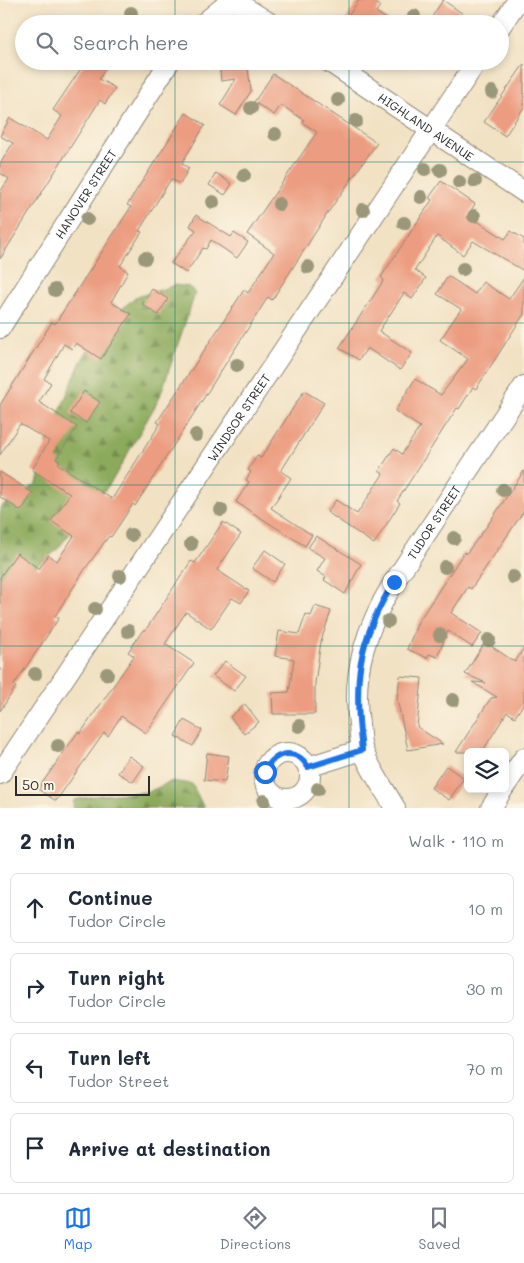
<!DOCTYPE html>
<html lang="en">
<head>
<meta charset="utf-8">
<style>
  :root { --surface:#fff; --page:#f6f6f7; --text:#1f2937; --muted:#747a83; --line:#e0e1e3; --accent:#1a73e8 }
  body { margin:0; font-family:Mali,sans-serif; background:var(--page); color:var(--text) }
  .controls { position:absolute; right:15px; bottom:15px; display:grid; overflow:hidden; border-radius:8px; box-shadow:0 2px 8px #0003 }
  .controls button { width:45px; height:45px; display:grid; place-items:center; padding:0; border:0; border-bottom:1px solid var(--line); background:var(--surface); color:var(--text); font:25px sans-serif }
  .scale { position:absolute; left:15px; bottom:12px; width:135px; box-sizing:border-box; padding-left:5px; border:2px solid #2b2b2b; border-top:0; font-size:14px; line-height:18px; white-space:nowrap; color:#2b2b2b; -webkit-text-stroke:4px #fcf5e5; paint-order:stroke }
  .stop { position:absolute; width:15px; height:15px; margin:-11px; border:4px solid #1a73e8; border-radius:50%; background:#fff }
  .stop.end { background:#1a73e8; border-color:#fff; box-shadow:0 1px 5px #0008 }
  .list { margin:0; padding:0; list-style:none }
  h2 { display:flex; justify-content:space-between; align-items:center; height:65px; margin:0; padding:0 20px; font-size:21px }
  h2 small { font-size:16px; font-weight:400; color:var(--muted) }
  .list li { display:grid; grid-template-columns:32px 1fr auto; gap:15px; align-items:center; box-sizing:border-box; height:70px; margin:0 10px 10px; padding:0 10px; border:1px solid var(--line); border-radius:8px }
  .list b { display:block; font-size:19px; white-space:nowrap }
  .list p { margin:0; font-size:16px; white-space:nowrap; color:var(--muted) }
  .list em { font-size:16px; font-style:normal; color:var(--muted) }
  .icon { flex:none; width:28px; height:28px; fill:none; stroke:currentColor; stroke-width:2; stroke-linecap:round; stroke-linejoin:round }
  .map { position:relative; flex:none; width:524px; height:808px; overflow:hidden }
  .search { position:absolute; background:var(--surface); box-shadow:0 2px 8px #0003; left:15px; right:15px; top:15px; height:55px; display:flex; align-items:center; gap:12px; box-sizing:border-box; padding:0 18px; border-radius:28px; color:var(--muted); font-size:19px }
  .sheet { height:385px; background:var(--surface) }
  nav { display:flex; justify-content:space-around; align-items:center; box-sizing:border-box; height:70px; border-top:1px solid var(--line); background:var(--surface); font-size:14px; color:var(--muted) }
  nav a { display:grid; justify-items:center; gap:2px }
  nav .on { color:var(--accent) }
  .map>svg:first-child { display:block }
</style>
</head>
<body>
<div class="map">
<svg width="524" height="808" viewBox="0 0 524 808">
  <defs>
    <pattern id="forest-firs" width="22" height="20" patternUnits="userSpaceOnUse" patternTransform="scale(1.25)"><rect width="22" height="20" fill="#8baa5c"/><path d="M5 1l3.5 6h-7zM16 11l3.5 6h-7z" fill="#728b4c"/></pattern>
  </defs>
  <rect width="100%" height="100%" fill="#fcf5e5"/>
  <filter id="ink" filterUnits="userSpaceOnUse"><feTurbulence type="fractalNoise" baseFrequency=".02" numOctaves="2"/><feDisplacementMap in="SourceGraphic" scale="10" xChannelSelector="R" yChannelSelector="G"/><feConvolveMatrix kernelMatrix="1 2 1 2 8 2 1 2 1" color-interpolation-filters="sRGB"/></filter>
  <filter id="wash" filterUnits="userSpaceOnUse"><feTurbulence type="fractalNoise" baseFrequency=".0096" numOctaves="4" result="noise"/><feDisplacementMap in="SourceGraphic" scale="20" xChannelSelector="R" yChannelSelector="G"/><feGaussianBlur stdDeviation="1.12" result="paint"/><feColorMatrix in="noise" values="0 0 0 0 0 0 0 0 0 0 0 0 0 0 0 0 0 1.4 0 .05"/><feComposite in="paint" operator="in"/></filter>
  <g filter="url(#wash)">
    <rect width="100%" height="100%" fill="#f2e2c4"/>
    <path fill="url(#forest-firs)" stroke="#5b6a44" d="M175 285 190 287 195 294 159 399 112 481 56 551 0 593V507L37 484 48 439 81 361 104 326 134 298Z
      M172 781 192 784 204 808H73L74 800 100 795 148 792Z"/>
    <g id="blocks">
      <path fill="#ec9c80" d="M359 0H371L380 6 376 12 394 24H343Z
        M443 0 463 14 456 24H427Z
        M86 61H110L99 79 115 88 105 104 100 100 0 259V192L9 179 0 173V164L13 143 0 136 10 118 47 140 62 116 53 110Z
        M219 61H247L251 91 236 115 220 105 236 79 221 81Z
        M524 64V107L505 136 484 122Z
        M273 74 377 143 331 208 272 300 268 297 135 506 133 504 111 537 109 536 85 569 55 616 59 618 14 685 16 687 0 711V577L17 553 39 569 48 555 57 561 74 536 51 521 70 494 32 470 49 441 20 424 0 455V405L52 322 55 324 131 207 127 205 186 113 205 125 183 161 182 164 189 168 180 184 171 179 139 231 142 232 120 266 128 272 111 302 131 314 101 359 76 343 72 349 64 344 44 379 51 383 39 402 77 427 56 459 60 461 58 464 112 499 160 424 157 422 244 290 248 293 274 253 247 234 317 132 303 123 304 120 281 105 274 115 254 102Z
        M216 173 232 184 225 195 209 185Z
        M441 181 475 204 468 215 505 239 511 231 524 239V271L473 241 463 255 437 236 415 270 426 278 412 299 404 293 379 331 412 353 400 370 367 348 359 360 339 348 384 280 381 277 432 200 429 198Z
        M196 215 231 237 234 233 248 242 237 258 211 240 206 249 203 248 186 273 171 263 196 230 190 226Z
        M448 276 475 294 483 282 509 299 524 277V314L476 389 473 387 459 409 457 408 397 501 400 503 374 544 327 512 336 500 357 514 383 474 379 471 394 448 402 454 420 427 395 411 415 379 441 395 468 359 440 340 461 309 437 294Z
        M152 289 168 299 158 315 142 304Z
        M84 391 100 402 86 423 70 413Z
        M304 391 324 403 281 471 291 478 271 508 312 535 305 546 236 502 249 482 246 480 251 472 248 470 257 456 261 458Z
        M524 471V511L471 589 468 587 451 613 482 633 472 647 448 631 437 657 429 654 427 658 407 649 418 622 449 575 464 552 466 554 487 526Z
        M0 472 33 493 21 511 0 497Z
        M223 522 241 534 217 570 249 591 241 603 232 598 211 629 186 612 165 644 194 663 146 733 121 716 108 736 104 733 56 801 38 789 78 732 80 734 134 656 128 652 143 630 145 631 191 561 195 563Z
        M316 536 361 564 345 594 324 580 326 577 317 571 325 558 308 548Z
        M265 550 285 564 273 582 252 568Z
        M315 606 331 611 321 641 315 683V714H273L272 693 289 692 294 659 275 656 279 631 299 634 306 614 311 616Z
        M485 642 515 662 524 648V703L515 717 507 712 482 752H456L491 698 497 697 472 682 486 683 465 674Z
        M225 661 246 676 234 691 213 676Z
        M400 676 422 678 417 727 443 744 408 750 397 699Z
        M245 704 259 722 244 734 230 717Z
        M184 720 202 730 193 746 175 736Z
        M207 753 229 756 225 782 204 780Z
        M129 756 144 766 133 782 118 773Z
        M446 766 464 778 449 800 431 788Z"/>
    </g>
  </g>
  <g filter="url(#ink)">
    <use href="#blocks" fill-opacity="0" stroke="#8e8678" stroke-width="1"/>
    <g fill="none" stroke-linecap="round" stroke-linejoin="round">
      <defs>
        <g id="minor">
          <path d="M233 0 271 24"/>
          <path d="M203 24 232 0"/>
          <path d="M500 27 518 0"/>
          <path id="s1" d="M328 61 524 192"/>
          <path id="s2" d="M0 328 170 61"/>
          <circle cx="287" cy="776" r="23"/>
          <path d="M308 767 362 750"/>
          <path id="s3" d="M0 774 477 61"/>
          <path d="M505 786 524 758"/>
          <path id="s4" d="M395 808C385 790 371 771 363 751 360 743 360 733 359 724 351 672 367 626 394 582L524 386"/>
          <path d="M491 808 503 789"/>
        </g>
      </defs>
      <use href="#minor" stroke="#8e8678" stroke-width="22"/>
      <use href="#minor" stroke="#fff" stroke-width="20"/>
    </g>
    <g fill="#9b977a">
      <circle cx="131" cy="13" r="7"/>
      <circle cx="414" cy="16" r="7"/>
      <circle cx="492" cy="92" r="7"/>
      <circle cx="338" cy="100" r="7"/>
      <circle cx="251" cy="108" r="7"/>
      <circle cx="356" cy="121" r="7"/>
      <circle cx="275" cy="134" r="7"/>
      <circle cx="425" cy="169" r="7"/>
      <circle cx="440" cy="170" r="7"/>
      <circle cx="244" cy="175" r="7"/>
      <circle cx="475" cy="181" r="7"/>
      <circle cx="459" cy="182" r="7"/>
      <circle cx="421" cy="197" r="7"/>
      <circle cx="213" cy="202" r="7"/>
      <circle cx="279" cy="204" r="7"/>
      <circle cx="363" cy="210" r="7"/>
      <circle cx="474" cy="216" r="7"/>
      <circle cx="87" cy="219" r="7"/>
      <circle cx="404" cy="223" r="7"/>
      <circle cx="145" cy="258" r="7"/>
      <circle cx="308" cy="267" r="7"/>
      <circle cx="463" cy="269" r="7"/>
      <circle cx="55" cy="290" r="7"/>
      <circle cx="237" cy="365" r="7"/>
      <circle cx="196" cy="435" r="7"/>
      <circle cx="503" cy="490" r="7"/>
      <circle cx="221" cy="510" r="7"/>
      <circle cx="131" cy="535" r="7"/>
      <circle cx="454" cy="538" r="7"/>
      <circle cx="191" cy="544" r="7"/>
      <circle cx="445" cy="567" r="7"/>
      <circle cx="120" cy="576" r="7"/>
      <circle cx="513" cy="577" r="7"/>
      <circle cx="95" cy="609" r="7"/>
      <circle cx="388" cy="621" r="7"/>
      <circle cx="128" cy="631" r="7"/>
      <circle cx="440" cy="635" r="7"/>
      <circle cx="489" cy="640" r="7"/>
      <circle cx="35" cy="674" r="7"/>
      <circle cx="107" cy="674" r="7"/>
      <circle cx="453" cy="700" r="7"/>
      <circle cx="299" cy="726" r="7"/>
      <circle cx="58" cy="746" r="7"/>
      <circle cx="318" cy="789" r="7"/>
      <circle cx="264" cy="801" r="7"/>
    </g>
  </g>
  <g fill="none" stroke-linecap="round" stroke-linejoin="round" filter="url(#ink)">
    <path stroke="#1a73e8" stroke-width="6" d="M265 772C273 751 297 747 308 767L362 750C353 682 357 641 394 582"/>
  </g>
  <path fill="none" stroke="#0f766e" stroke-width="1" stroke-opacity="0.55" d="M175 0V24M349 0V24M175 61V808M349 61V808M0 162H524M0 323H524M0 485H524M0 646H524"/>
  <g text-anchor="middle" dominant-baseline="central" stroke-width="4" stroke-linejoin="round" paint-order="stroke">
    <g font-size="12" fill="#2b2b2b" stroke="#fcf5e5">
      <text stroke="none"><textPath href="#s1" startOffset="118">HIGHLAND AVENUE</textPath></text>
      <text stroke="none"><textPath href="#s2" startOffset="159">HANOVER STREET</textPath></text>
      <text stroke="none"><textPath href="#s3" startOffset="429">WINDSOR STREET</textPath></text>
      <text stroke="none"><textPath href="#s4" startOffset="314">TUDOR STREET</textPath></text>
    </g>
  </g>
</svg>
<div class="controls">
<button><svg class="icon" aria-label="layers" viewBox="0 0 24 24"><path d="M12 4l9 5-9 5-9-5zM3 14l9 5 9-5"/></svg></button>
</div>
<div class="scale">50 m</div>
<div class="stop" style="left:265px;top:772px"></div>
<div class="stop end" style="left:394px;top:582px"></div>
<div class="search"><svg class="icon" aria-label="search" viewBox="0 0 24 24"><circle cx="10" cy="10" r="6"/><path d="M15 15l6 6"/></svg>Search here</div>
</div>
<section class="sheet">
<h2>2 min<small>Walk · 110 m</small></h2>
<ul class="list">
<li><svg class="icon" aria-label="ahead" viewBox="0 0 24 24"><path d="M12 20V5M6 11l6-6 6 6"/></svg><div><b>Continue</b><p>Tudor Circle</p></div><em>10 m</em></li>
<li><svg class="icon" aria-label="right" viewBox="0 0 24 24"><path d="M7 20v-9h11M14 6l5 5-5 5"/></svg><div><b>Turn right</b><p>Tudor Circle</p></div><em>30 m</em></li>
<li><svg class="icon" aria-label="left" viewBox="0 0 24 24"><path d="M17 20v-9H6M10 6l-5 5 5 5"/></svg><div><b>Turn left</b><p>Tudor Street</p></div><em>70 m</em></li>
<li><svg class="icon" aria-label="arrive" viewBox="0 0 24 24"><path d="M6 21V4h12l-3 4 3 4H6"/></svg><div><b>Arrive at destination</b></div></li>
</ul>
</section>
<nav>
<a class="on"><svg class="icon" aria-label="map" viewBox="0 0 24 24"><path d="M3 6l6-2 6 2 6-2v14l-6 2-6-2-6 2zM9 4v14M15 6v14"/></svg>Map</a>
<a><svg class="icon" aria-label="directions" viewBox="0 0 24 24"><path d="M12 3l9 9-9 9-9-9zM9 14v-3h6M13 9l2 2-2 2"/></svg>Directions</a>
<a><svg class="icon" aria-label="saved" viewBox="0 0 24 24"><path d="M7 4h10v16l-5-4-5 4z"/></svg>Saved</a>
</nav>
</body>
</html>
